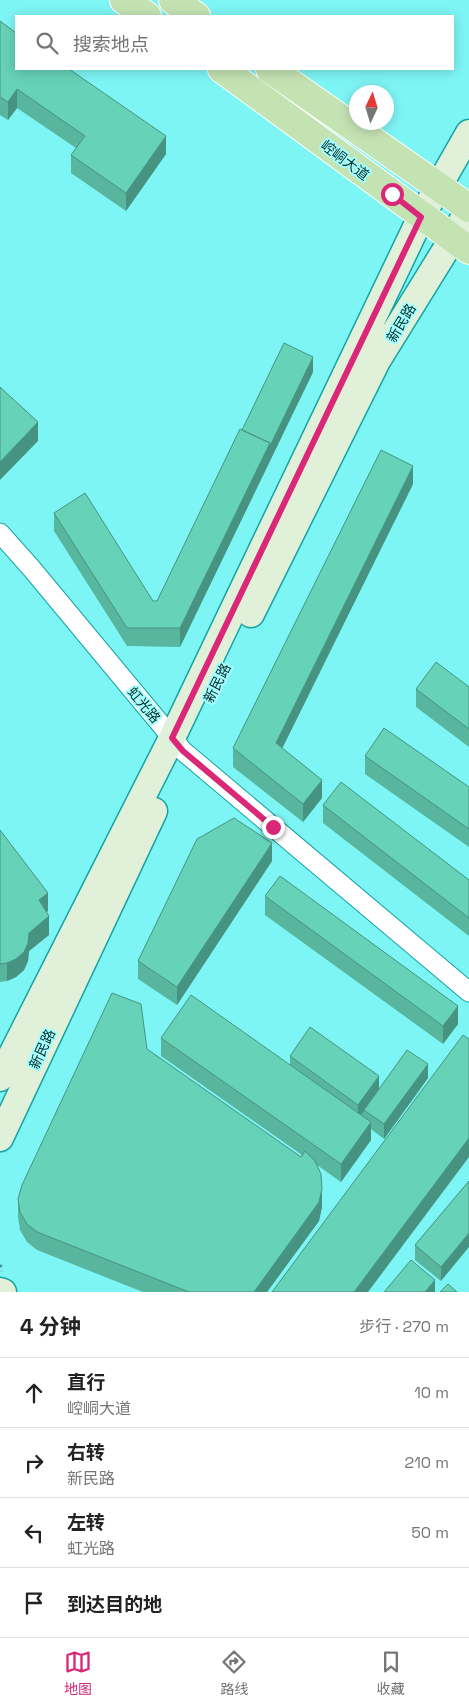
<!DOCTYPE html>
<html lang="zh">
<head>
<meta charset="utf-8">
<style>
  :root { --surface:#fff; --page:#f2f2f2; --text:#222; --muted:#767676; --line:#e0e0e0; --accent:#db2777 }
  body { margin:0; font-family:"Space Grotesk","Noto Sans SC",sans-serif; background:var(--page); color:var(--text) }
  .compass { position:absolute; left:349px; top:85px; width:45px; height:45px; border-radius:50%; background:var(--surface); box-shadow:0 2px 12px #0003; rotate:4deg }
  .stop { position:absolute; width:15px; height:15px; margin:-11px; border:4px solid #db2777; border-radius:50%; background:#fff }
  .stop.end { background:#db2777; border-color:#fff; box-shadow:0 1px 5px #0008 }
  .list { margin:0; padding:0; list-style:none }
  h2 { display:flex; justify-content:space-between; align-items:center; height:65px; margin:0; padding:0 20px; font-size:21px }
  h2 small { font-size:16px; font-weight:400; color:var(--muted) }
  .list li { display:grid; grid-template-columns:32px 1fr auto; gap:15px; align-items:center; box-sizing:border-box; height:70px; padding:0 20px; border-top:1px solid var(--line) }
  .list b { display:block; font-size:19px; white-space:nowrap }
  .list p { margin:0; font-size:16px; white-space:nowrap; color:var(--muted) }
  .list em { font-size:16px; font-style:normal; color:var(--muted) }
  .icon { flex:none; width:28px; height:28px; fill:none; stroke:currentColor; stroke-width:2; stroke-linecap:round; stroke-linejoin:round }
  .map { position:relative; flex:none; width:469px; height:1292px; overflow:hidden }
  .search { position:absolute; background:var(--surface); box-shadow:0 2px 12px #0003; left:15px; right:15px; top:15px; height:55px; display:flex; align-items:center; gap:12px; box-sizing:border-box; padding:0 18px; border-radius:0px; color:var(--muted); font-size:19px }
  .sheet { height:345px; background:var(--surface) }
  nav { display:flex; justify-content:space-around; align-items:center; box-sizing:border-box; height:70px; border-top:1px solid var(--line); background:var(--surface); font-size:14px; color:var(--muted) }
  nav a { display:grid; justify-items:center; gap:2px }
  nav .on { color:var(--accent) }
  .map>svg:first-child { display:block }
</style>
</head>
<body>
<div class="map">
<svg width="469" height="1292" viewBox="0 0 469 1292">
  <rect width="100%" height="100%" fill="#7ef5f5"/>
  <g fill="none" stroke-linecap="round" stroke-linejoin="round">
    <defs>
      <path id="street" d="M0 533 32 569 183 751 469 992"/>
      <path id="secondary" d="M251 614 377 361 453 238 469 208
        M0 1078 172 738 421 217 469 133
        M0 1138 154 811
        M0 1291 3 1292"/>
      <path id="primary" d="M124 0 147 16
        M173 0 196 16
        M222 69 469 250
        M270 69 469 208"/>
    </defs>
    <use href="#street" stroke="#15a3a4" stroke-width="21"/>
    <use href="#secondary" stroke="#15a3a4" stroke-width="29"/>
    <use href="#primary" stroke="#fff" stroke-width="30"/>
    <path stroke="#3e8c8c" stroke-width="3" stroke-dasharray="2.5 4" stroke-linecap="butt" d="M0 1265 2 1269 1 1271"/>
    <use href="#street" stroke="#fff" stroke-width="19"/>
    <use href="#secondary" stroke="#e1f1d9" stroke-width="26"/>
    <use href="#primary" stroke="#c4e3b3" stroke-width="28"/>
  </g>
  <path fill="#58b59e" d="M0 21 166 154 126 211 71 173V155L76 148 17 108 8 120 0 115Z
    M313 372 180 647 127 646 54 531V513L153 601H157L242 430Z
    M413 484 282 748 322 798 303 822 233 767V748Z
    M469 687V747L416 707V689Z
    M365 756 469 787V847L365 774Z
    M323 805 469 880V936L323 823Z
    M0 830 48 911 46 912 49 935 29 951 28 961 24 970 16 977 7 981 0 982Z
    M272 861 177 1005 138 979V961Z
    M265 896 458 1024 443 1044 265 915Z
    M161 1038 290 1065V1056L379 1089 428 1078 384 1139 371 1129V1140L341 1182 317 1165 322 1207 319 1221 267 1292H143L37 1250 27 1242 20 1230 18 1217V1199L147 1049 301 1157 302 1155 161 1056Z
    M469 1181 441 1281 415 1260V1245Z"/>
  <path fill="#479381" d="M17 89V108L8 120V102Z
    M166 136V154L126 211V193Z
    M313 357V372L180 647V628L270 443Z
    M38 422V441L0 480V462Z
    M413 466V484L276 761V743Z
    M322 780V798L303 822V804Z
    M272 843V861L177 1005V987Z
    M48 893V911L39 919V900Z
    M49 916V935L29 951 28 961 24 970 16 977 7 981V963L29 933Z
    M458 1006V1024L443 1044V1026Z
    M428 1064V1078L384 1139V1124Z
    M379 1076V1091L364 1110V1111L358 1119V1105Z
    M371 1122V1140L341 1182V1164Z
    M469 1138V1157L368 1292H354Z
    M322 1189V1207L319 1221 267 1292H254Z
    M469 1233V1247L441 1281V1267Z
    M435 1280V1292H425Z"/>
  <path fill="#66d2b8" stroke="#479381" d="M0 21 16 33V69H69L166 136 126 193 71 155 85 136 17 89 8 102 0 97Z
    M284 343 313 357 270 446V443L242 430Z
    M0 387 38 422 0 462Z
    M240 429 270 443 180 628H127L54 513 85 493 153 601H157Z
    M381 450 413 466 276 743 322 780 303 804 233 748Z
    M436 662 469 687V729L416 689Z
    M384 728 469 787V829L365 756Z
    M341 782 469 880V918L323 805Z
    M234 818 272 843 177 987 138 961 197 839Z
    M0 830 48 893 39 900 49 916 29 933 28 943 24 952 16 959 7 963 0 964Z
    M280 876 458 1006 443 1026 265 896Z
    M112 993 141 1004 147 1049 301 1157 305 1151 315 1161 321 1174 322 1189 319 1202 254 1292H189L37 1232 27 1224 20 1212 18 1199 22 1185Z
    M191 995 371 1122 341 1164 161 1038Z
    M310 1027 379 1076 358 1105 290 1056Z
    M463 1035 469 1039V1138L354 1292H272Z
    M407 1050 428 1064 384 1124 364 1110Z
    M469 1181V1233L441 1267 415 1245Z
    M411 1260 435 1280 425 1292H384Z
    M448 1284 457 1292H440Z"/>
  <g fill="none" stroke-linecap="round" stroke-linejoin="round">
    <path stroke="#db2777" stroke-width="6" d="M273 827 183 751 172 738 421 217 392 194"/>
  </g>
  <g text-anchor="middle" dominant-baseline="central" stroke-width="4" stroke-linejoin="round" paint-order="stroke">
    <g font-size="14" fill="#042d2d" stroke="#a5fffe">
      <text transform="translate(345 160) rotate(37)">崆峒大道</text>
      <text transform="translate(401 323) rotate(-59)">新民路</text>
      <text transform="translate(217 683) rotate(-63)">新民路</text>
      <text transform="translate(144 705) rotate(50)">虹光路</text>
      <text transform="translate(42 1049) rotate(-65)">新民路</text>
    </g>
  </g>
</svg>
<svg class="compass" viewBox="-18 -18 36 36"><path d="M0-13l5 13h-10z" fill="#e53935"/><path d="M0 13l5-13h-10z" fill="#767676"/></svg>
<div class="stop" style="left:392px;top:194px"></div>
<div class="stop end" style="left:273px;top:827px"></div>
<div class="search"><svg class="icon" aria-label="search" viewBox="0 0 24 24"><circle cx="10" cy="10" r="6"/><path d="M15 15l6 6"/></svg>搜索地点</div>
</div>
<section class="sheet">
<h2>4 分钟<small>步行 · 270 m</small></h2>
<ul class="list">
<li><svg class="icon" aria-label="ahead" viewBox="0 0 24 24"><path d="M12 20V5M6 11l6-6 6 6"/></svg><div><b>直行</b><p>崆峒大道</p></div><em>10 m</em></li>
<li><svg class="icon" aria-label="right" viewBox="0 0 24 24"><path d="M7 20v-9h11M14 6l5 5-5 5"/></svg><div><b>右转</b><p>新民路</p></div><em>210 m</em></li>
<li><svg class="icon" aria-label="left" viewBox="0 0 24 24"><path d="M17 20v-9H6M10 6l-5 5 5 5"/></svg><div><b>左转</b><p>虹光路</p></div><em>50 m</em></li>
<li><svg class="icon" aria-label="arrive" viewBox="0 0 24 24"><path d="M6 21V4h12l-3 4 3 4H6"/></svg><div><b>到达目的地</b></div></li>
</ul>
</section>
<nav>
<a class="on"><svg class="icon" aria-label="map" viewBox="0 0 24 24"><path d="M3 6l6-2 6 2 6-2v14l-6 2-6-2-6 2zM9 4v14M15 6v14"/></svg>地图</a>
<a><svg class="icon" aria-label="directions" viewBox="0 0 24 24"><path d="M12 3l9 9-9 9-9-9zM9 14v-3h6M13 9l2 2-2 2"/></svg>路线</a>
<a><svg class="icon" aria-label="saved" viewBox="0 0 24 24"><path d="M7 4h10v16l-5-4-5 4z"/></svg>收藏</a>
</nav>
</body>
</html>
